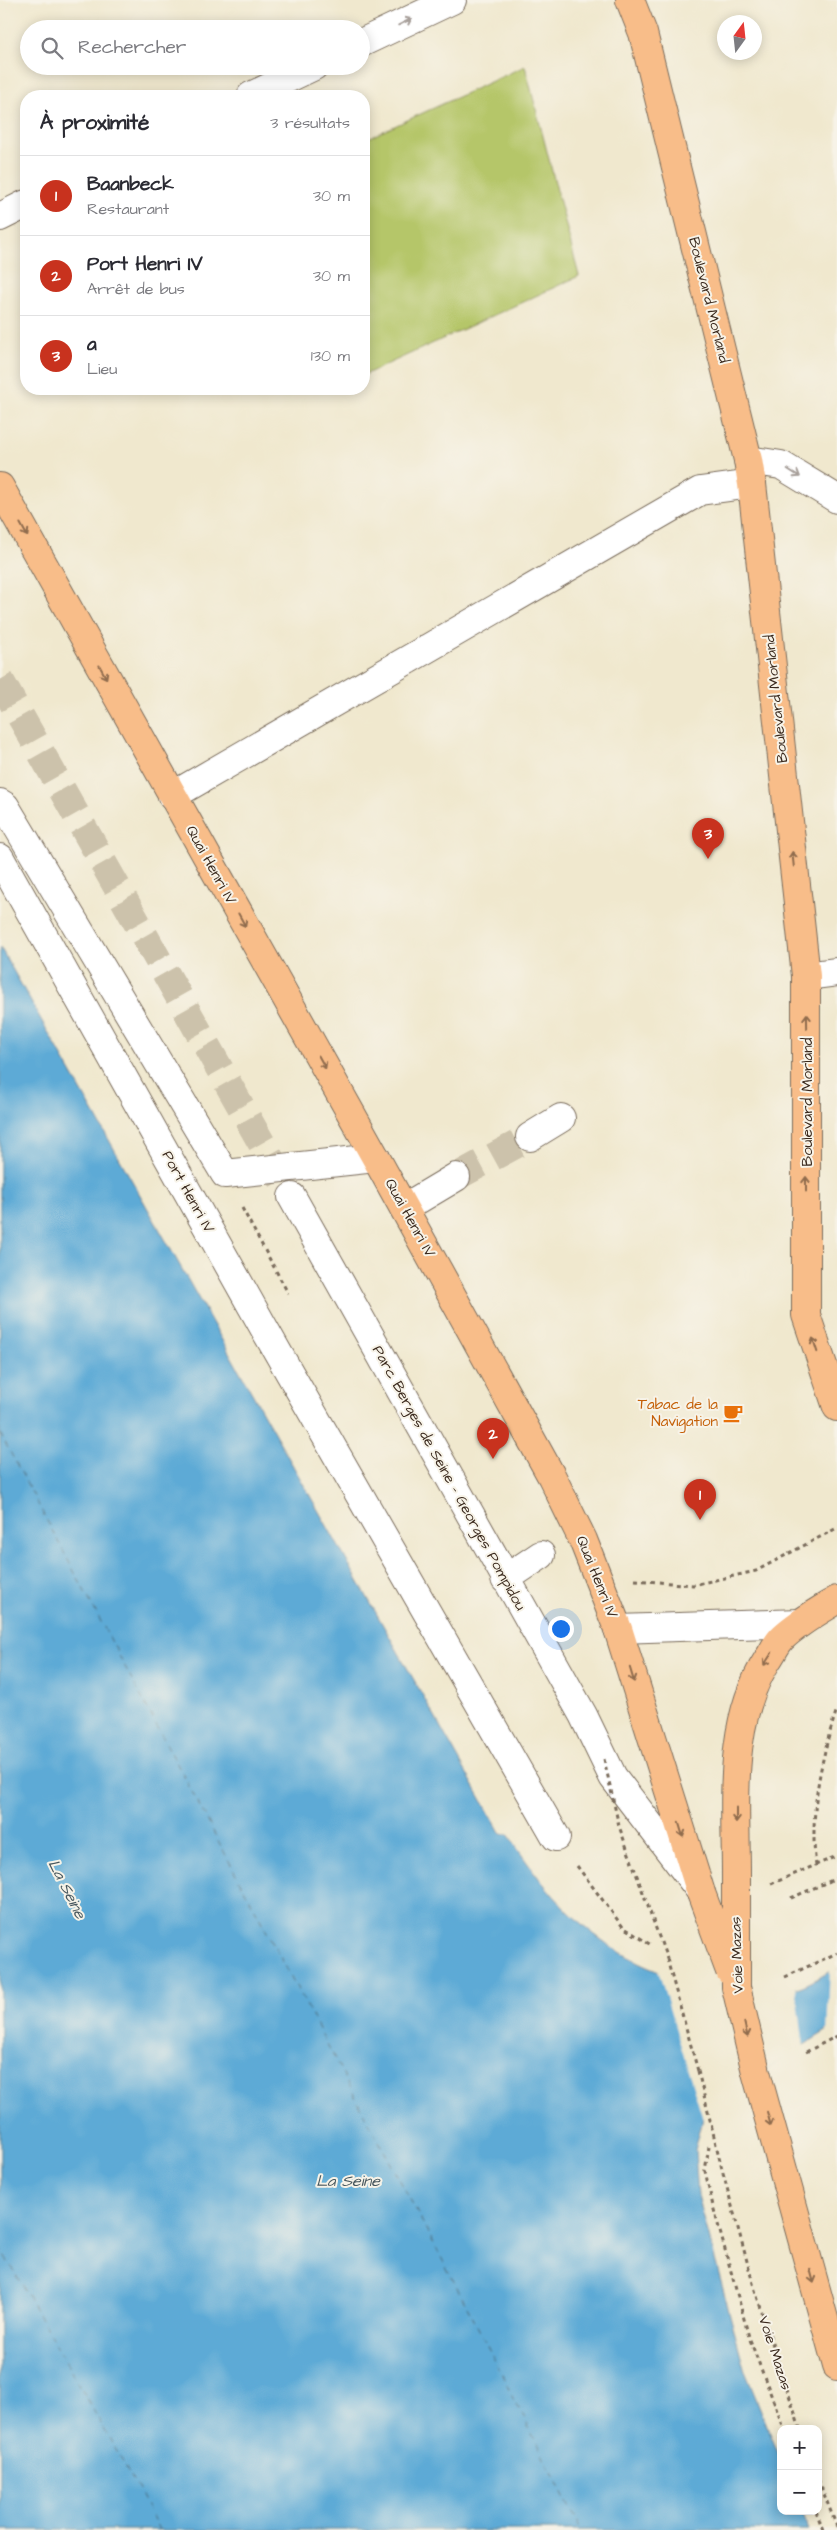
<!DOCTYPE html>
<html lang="fr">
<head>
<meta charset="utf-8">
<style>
  :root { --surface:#fff; --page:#f2f2f3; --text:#2b2b33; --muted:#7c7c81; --line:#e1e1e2; --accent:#c8321e }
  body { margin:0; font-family:"Architects Daughter",sans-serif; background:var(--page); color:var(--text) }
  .controls { position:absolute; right:15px; bottom:15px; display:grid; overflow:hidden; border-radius:10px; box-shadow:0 2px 12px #0003 }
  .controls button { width:45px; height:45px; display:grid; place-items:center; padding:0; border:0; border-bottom:1px solid var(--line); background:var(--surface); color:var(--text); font:25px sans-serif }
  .compass { position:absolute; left:717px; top:15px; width:45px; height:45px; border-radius:50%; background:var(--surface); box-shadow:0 2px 12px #0003; rotate:15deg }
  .you { position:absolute; left:560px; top:1628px; width:18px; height:18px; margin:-12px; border:4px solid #fff; border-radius:50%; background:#1a73e8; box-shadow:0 0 0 8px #1a73e833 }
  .badge { display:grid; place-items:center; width:32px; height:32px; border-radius:50%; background:var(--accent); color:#fff; font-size:16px; font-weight:700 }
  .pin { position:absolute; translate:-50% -41px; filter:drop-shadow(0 1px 2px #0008) }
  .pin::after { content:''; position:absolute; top:26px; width:18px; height:15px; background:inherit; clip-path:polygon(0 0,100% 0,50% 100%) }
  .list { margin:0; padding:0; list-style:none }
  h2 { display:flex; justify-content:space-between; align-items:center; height:65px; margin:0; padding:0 20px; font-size:21px }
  h2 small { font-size:16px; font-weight:400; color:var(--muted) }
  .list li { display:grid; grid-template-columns:32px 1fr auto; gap:15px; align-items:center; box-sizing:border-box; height:80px; padding:0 20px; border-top:1px solid var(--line) }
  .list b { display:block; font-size:19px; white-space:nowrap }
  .list p { margin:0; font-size:16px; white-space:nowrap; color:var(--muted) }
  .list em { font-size:16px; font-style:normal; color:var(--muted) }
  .icon { flex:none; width:28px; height:28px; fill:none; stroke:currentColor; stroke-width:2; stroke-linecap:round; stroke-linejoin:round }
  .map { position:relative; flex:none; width:837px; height:2530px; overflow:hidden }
  .search { position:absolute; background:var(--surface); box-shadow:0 2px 12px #0003; left:20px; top:20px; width:350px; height:55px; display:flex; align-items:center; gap:12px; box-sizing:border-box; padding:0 18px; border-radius:28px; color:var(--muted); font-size:19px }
  .panel { position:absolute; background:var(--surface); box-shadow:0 2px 12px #0003; left:20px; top:90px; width:350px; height:305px; border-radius:20px }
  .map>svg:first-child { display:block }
</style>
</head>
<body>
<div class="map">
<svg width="837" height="2530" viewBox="0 0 837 2530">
  <rect width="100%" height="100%" fill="#f7f3e8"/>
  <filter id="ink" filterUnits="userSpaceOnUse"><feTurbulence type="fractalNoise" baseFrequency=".02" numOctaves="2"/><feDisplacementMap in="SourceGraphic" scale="10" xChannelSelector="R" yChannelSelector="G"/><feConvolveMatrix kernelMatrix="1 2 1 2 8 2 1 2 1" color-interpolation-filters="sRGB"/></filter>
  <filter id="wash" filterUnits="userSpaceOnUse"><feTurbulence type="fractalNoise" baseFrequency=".0096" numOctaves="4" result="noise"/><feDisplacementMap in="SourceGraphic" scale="20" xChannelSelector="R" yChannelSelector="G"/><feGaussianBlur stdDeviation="1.12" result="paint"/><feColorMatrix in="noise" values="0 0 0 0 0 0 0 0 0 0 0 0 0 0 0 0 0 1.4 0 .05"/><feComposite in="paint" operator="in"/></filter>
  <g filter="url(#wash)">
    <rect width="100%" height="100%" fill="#f0e8ce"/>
    <path fill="#b5c669" stroke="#787844" d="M525 66 579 276 364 375V140Z"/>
    <path fill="#5daad6" stroke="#4c6a7a" d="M0 947 501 1834H508C566 1926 637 1986 750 1987 764 1987 782 1991 796 1988 809 1985 824 1974 837 1968L828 2030 725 2094 703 2118 695 2150 698 2196 745 2371 781 2460V2511H801L809 2530H0Z"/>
    <path fill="#f0e8ce" d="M837 1965V2028L827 2033 830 1968Z
      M658 1970 722 1985H796L804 2047 757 2074 727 2096 705 2119 704 2123Z"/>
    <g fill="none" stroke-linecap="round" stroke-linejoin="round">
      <path stroke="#47575e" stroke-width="1" stroke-dasharray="6 5" stroke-linecap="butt" d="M0 1433 465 2302 581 2530
        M0 2247 140 2492 159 2530"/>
    </g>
  </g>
  <g filter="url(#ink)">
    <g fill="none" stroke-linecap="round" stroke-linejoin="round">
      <path stroke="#ccc2ab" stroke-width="28" stroke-dasharray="28 14" stroke-linecap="butt" d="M0 680 292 1197
        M456 1177 530 1137"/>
      <defs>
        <path id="minor" d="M361 43 452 0
          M251 96 314 66
          M0 217 26 204
          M748 460 781 465 837 499
          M172 796 700 491 752 484
          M0 803 5 806 225 1174 376 1158
          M0 858 277 1351 556 1837
          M806 976 837 972
          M530 1137 561 1118
          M292 1197 583 1715 613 1777 699 1889
          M404 1208 456 1177
          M505 1579 541 1555
          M618 1629 800 1623"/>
        <path id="major" d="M630 0 643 33 748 460 752 484 806 976V1315L837 1407
          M0 487 376 1158 552 1477 583 1540 618 1629 701 1893
          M736 1875C736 1803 727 1722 768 1659 773 1652 777 1642 783 1637 799 1622 819 1611 837 1600
          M736 1987 756 2072 837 2366"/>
      </defs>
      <use href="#minor" stroke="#7a6c5c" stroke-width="30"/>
      <use href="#major" stroke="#7a6c5c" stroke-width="30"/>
      <path stroke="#7a6c5c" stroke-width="3" stroke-dasharray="4 4" stroke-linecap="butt" d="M242 1208 288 1293
        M635 1580 693 1585 756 1571 837 1528
        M577 1866 623 1927 651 1945
        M816 1866C809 1814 821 1758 837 1709
        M771 1884 837 1856
        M791 1898 837 1878
        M667 1959 698 2071
        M785 1977 837 1953
        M806 2052 837 2036
        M709 2146 705 2171 713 2206 749 2337 784 2429
        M723 2173 754 2287 800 2429
        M818 2479 837 2527
        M816 2511 823 2530"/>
      <use href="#minor" stroke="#fff" stroke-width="28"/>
      <use href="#major" stroke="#f8bd89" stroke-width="28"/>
      <defs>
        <path id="major-bridge" d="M701 1893 730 1971
          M736 1987V1875"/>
      </defs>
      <use href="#major-bridge" stroke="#7a6c5c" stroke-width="30" stroke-linecap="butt"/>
      <path stroke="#7a6c5c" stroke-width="3" stroke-dasharray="4 4" stroke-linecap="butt" d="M604 1759 619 1826 667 1959
        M698 2071 723 2173"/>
      <use href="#major-bridge" stroke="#f8bd89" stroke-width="28"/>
    </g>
    <defs><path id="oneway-shaft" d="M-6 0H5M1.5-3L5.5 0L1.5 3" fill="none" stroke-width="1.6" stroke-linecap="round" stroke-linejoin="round" transform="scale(1.25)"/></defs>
    <g stroke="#a79f9a">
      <use href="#oneway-shaft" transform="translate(405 22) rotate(-26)"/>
      <use href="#oneway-shaft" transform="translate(794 473) rotate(32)"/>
    </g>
    <g stroke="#906c4e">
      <use href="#oneway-shaft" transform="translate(24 530) rotate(61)"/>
      <use href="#oneway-shaft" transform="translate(103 672) rotate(61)"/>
      <use href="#oneway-shaft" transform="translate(793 859) rotate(-96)"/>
      <use href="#oneway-shaft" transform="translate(242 920) rotate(61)"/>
      <use href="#oneway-shaft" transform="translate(807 1021) rotate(-91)"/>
      <use href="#oneway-shaft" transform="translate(322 1062) rotate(61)"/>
      <use href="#oneway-shaft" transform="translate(806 1184) rotate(-90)"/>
      <use href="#oneway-shaft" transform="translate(815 1345) rotate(-108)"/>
      <use href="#oneway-shaft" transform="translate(768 1659) rotate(123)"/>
      <use href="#oneway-shaft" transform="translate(632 1675) rotate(73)"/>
      <use href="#oneway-shaft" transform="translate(736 1815) rotate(90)"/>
      <use href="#oneway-shaft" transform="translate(681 1830) rotate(73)"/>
      <use href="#oneway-shaft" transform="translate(746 2030) rotate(77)"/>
      <use href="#oneway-shaft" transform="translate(769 2119) rotate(75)"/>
      <use href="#oneway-shaft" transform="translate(812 2276) rotate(75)"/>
    </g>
  </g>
  <defs>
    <symbol id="cafe-bare" viewBox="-9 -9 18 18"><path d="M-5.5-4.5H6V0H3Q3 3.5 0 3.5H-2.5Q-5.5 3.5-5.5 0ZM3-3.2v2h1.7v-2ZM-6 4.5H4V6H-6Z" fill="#e8710a" stroke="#f7f3e8" stroke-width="2.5" paint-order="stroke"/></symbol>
  </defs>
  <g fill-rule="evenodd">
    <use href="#cafe-bare" x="719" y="1399" width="28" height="28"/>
  </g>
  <g text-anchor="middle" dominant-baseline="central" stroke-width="4" stroke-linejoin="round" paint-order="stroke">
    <g font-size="15" fill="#3b2a1e" stroke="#f7f3e8">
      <text transform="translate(709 300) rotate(76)">Boulevard Morland</text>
      <text transform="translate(776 699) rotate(-96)">Boulevard Morland</text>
      <text transform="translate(211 865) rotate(61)">Quai Henri IV</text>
      <text transform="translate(807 1102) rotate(-90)">Boulevard Morland</text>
      <text transform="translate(188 1192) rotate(61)">Port Henri IV</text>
      <text transform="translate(410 1218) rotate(61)">Quai Henri IV</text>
      <text transform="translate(449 1478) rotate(61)">Parc Berges de Seine - Georges Pompidou</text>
      <text transform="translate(597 1577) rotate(68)">Quai Henri IV</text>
      <text transform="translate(737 1955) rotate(-92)">Voie Mazas</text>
      <text transform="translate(775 2353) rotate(72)">Voie Mazas</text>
    </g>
    <g font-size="15" fill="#c56008" stroke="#f7f3e8" text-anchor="end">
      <text x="718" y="1404">Tabac de la<tspan x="718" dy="17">Navigation</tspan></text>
    </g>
    <g font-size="16" font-style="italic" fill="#47575e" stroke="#f7f3e8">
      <text transform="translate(67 1889) rotate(63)">La Seine</text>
      <text x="348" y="2181">La Seine</text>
    </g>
  </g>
</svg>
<div class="controls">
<button>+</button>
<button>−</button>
</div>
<svg class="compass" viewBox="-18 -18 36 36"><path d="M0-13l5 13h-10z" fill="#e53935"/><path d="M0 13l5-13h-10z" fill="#7c7c81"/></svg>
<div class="you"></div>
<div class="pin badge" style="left:700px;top:1520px">1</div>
<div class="pin badge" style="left:493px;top:1459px">2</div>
<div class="pin badge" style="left:708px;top:859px">3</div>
<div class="search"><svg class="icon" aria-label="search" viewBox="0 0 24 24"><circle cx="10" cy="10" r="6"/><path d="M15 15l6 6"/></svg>Rechercher</div>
<section class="panel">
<h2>À proximité<small>3 résultats</small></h2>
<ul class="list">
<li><span class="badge">1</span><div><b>Baanbeck</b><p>Restaurant</p></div><em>30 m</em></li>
<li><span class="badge">2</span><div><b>Port Henri IV</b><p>Arrêt de bus</p></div><em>30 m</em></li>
<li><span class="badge">3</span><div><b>a</b><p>Lieu</p></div><em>130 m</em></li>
</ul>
</section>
</div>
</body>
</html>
